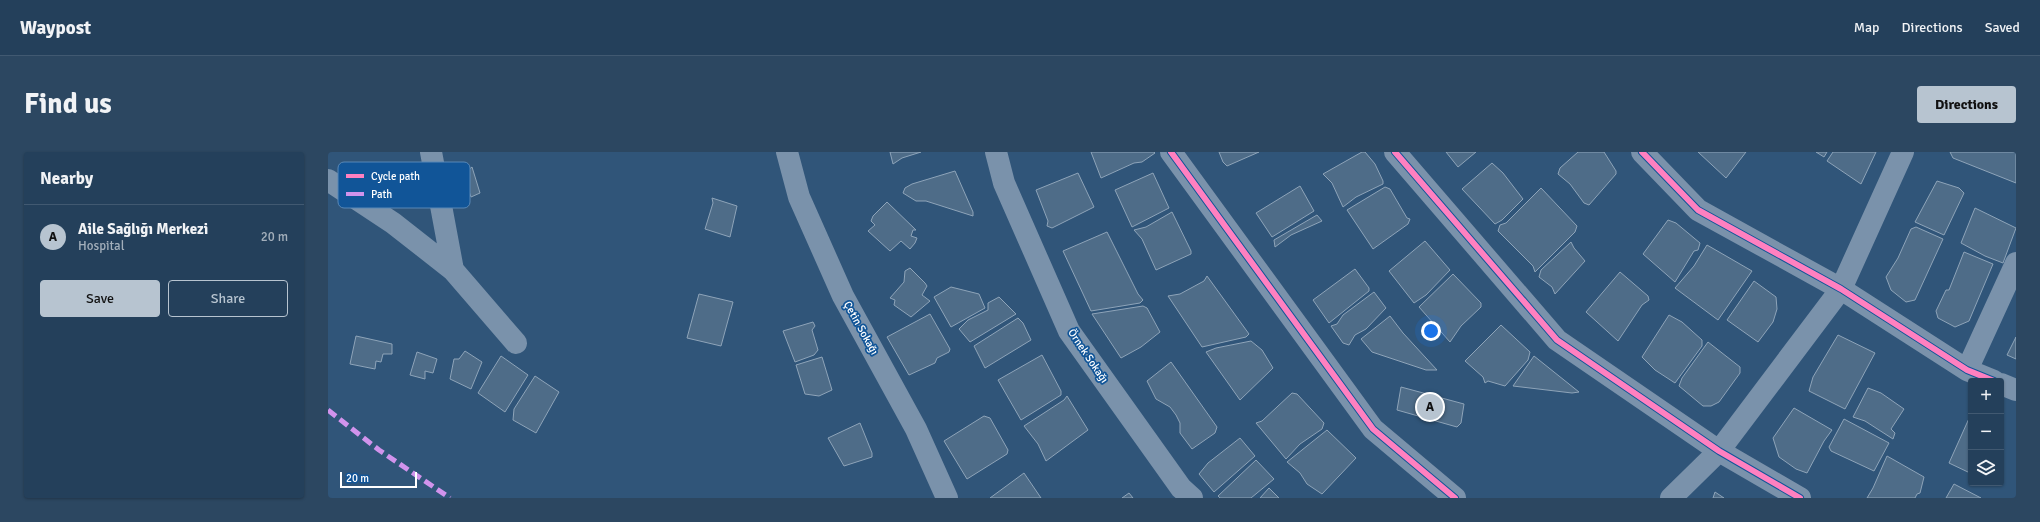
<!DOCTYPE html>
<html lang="en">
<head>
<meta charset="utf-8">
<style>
  :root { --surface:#24405b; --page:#2c4761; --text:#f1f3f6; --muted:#a3afbb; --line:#415971; --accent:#b7c4d0 }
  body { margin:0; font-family:Signika,sans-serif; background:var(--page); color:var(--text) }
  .controls { position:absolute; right:12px; bottom:12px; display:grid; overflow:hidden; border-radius:4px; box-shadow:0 1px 3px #0004 }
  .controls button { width:36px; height:36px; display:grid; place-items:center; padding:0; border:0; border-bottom:1px solid var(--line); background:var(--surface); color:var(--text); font:20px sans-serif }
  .scale { position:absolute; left:12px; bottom:10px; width:77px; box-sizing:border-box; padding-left:4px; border:2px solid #fff; border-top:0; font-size:11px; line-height:14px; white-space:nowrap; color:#fff; -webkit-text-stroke:3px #115598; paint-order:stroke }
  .you { position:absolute; left:1103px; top:179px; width:14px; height:14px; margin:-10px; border:3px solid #fff; border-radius:50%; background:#1a73e8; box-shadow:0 0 0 6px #1a73e833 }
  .badge { display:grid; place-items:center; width:26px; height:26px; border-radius:50%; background:var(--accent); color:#111; font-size:13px; font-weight:700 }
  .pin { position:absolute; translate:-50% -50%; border:2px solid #fff; box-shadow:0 1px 4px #0006 }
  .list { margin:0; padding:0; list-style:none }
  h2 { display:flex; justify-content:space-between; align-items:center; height:52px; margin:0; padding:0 16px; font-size:17px }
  h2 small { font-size:13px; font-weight:400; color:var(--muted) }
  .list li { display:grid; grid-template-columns:26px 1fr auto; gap:12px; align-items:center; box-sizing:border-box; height:64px; padding:0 16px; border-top:1px solid var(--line) }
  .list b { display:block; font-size:15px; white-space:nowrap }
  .list p { margin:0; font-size:13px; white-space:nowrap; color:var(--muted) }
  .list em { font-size:13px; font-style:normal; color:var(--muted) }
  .actions { display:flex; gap:8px; padding:12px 16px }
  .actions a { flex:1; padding:9px 0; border:1px solid var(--accent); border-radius:4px; text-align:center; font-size:14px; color:var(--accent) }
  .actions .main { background:var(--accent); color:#111 }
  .icon { flex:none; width:22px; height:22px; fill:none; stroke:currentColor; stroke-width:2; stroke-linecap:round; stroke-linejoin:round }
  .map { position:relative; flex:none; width:1688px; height:346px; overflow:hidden; border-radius:4px }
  header { display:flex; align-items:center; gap:24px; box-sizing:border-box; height:56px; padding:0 20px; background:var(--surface); border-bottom:1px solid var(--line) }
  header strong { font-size:19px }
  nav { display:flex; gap:22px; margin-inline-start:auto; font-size:14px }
  .intro { display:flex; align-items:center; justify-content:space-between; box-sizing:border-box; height:96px; padding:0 24px }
  h1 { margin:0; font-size:28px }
  .button { padding:10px 18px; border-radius:4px; background:var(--accent); color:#111; font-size:14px; font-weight:700 }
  main { display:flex; gap:24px; padding:0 24px }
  aside { flex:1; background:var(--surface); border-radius:4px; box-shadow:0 1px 3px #0004 }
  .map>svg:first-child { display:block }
</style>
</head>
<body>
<header>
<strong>Waypost</strong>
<nav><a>Map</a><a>Directions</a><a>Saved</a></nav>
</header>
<div class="intro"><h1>Find us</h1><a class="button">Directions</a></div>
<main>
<aside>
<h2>Nearby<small></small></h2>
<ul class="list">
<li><span class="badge">A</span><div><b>Aile Sağlığı Merkezi</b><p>Hospital</p></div><em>20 m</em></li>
</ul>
<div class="actions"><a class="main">Save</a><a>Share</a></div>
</aside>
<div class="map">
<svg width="1688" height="346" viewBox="0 0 1688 346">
  <rect width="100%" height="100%" fill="#305579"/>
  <path fill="#4e6c88" stroke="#8ea4b9" d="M562 0H593L574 6 565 12Z
    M763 0H826L827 1 814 10 806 11 773 26Z
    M891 0H931L899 14 895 10Z
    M1034 0H1037L1047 12 1055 29V32L1028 45 1015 55 1004 31 995 22Z
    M1118 0H1148L1130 15Z
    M1250 0H1276L1288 19V22L1261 53 1256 51 1242 32 1230 22 1232 16Z
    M1370 0H1418L1398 26Z
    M1488 0H1499L1496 5Z
    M1505 0H1548L1533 32 1499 9Z
    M1622 0H1688V31L1625 6Z
    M1164 11 1175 21 1195 47 1174 68 1167 72 1134 37Z
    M144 15 152 41 143 45 135 22Z
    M627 19 645 60V64L598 49H588L575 41 577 36 584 32Z
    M750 21 766 55 724 76 719 74 720 69 708 38Z
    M825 21 841 56 804 75 787 38Z
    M1609 29 1631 36 1636 41 1616 83 1587 70Z
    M972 34 986 59 944 85 928 61Z
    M1057 35 1062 37 1079 66 1082 67 1080 72 1045 97 1019 58Z
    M1213 36 1249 74 1247 80 1207 120 1205 114 1170 79 1172 73 1178 71Z
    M384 46 409 54 402 85 377 77 385 51Z
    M559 50 588 78H585L583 84 589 86 587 91 582 97 573 89 562 99 540 79 547 73 543 69 545 64Z
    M1647 56 1688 76 1675 111 1657 104 1633 91Z
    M844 60 863 99V102L828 118 814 87 806 78 818 75Z
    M989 63 994 69 963 83 947 95 946 88Z
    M1340 68 1348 71 1372 91 1370 98 1366 99 1347 130 1315 102Z
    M1588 75 1615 87 1587 148 1578 150 1563 138 1558 125 1570 106 1583 77Z
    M779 80 810 142 815 148 812 151 763 159 735 99Z
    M1097 89 1122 118 1098 143 1086 151 1061 119Z
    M1243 90 1246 96 1257 109 1227 142 1224 135 1211 125 1213 118Z
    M1379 93 1424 119 1390 168 1347 136 1366 114Z
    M1636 100 1665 112 1641 169 1627 175 1610 166 1608 159 1618 138H1621Z
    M582 116 597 131 599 134 594 143 602 149 583 165 566 153 567 148 562 146 576 130 577 119Z
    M1027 117 1041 136V139L1001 171 985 148Z
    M1292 120 1320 144 1321 148 1314 153 1290 189 1258 160Z
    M1125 122 1153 151V155L1133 174 1122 190 1091 155Z
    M879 124 921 182 918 185 874 195 840 144 852 142 876 129Z
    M1426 129 1448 145 1449 157 1445 170 1430 190 1399 168Z
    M623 135 651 142 657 156 623 175 606 145Z
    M1046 140 1058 156 1038 177 1027 183 1021 193 1015 191 1003 174 1009 172 1015 163Z
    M371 142 405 150 393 194 359 186Z
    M671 145 688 162 642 190 631 177 640 168 660 158V151Z
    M815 154 819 156 832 180 813 195 793 206 764 162Z
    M602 162 622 197 621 200 609 206 607 211 581 223 559 185Z
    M1341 163 1354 170 1374 188V194L1347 231 1327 218 1314 205Z
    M1062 164 1075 181 1109 218H1098L1044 200 1033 187Z
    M690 166 695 171 703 188 657 216 646 194Z
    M485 170 487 174 484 178 490 198 486 203 467 210 455 179Z
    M1173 173 1202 200 1200 208 1177 234 1160 229 1157 231 1155 225 1137 209Z
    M1510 183 1547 201 1517 257 1481 239 1485 225Z
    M28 184 64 192V202H55L53 210 48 209 47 217 22 212Z
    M1688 185V207L1679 203Z
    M923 189 934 198 945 216 912 248 878 200 888 196Z
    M1380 190 1412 215V221L1391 250 1383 254H1375L1351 234 1354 226Z
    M137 199 154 210 143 237 122 227 126 207H131Z
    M89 200 109 207 105 221 97 219V227L82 223Z
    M714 203 733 239V243L693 268 670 228Z
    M173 204 200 223 177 260 150 241Z
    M1206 204 1251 240 1244 241 1185 234Z
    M494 205 504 238 491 244 477 242 468 213Z
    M843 210 889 275 887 281 864 297 852 281V271L848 263 842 255 828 247 819 229Z
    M207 224 231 240 208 281 185 268 186 257Z
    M1073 235 1136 252 1133 271 1129 275 1069 258Z
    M1540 236 1553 241 1576 257 1563 277 1567 281 1565 287 1537 269 1525 265Z
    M964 241 969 242 996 271 994 277 972 292 958 307 928 271 934 269Z
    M739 244 760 278 718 309 710 292 696 274 736 248Z
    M1466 256 1504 278 1496 289 1479 321 1468 317 1451 305 1445 286Z
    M1643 262V319L1642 321 1621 311Z
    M656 264 662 266 680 298 679 302 639 327 616 289Z
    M1516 267 1561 291 1546 319 1503 299 1501 295Z
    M532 271 544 301V305L516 314 500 286Z
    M999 278 1028 306 994 342 979 332 972 321 959 310Z
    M912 286 927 304 886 340 871 322 880 311Z
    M1559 304 1596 325 1592 341 1589 342 1587 346H1539L1545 336Z
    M928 308 946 327 923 346H892L890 344Z
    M696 321 713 346H662Z
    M1626 332 1653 346H1618Z
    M941 336 951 346H932Z
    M1387 340 1396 346H1385Z
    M801 341 805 346H794Z"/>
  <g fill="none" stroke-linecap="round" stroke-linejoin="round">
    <path stroke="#7a92ab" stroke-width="22" d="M103 0 125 118
      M459 0 471 45 515 144 588 277 619 346
      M668 0 676 31 741 179 853 336 864 346
      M843 0 1045 277 1127 346
      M1067 0 1229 188 1391 299 1472 346
      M1314 0 1370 58 1513 137 1639 218 1666 229
      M0 28 65 71 125 118 188 191
      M1639 218 1688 111
      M1673 232 1688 238
      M1343 346 1391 299 1513 137 1575 0"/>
    <path stroke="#d193ec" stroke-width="5" stroke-dasharray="10 5" stroke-linecap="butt" d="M0 258 51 298 122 346"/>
    <defs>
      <path id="cycleway" d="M843 0 1045 277 1127 346
        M1067 0 1229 188 1391 299 1472 346
        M1314 0 1370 58 1513 137 1639 218 1666 229"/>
    </defs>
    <use href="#cycleway" stroke="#115598" stroke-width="8"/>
    <use href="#cycleway" stroke="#ff80c0" stroke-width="6"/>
  </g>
  <g text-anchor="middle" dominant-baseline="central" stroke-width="3.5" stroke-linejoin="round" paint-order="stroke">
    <g font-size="11" fill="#fff" stroke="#115598">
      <text transform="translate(533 176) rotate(61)">Çetin Sokağı</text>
      <text transform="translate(760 204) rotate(56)">Örnek Sokağı</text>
    </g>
  </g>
  <rect x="10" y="10" width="132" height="46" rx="6" fill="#115598" stroke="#5888b7" stroke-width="1"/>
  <rect x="18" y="22" width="18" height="4" fill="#ff80c0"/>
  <rect x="18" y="40" width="18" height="4" fill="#d193ec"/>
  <g font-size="11" fill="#fff">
    <text x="43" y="28">Cycle path</text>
    <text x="43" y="46">Path</text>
  </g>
</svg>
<div class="controls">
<button>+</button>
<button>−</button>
<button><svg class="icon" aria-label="layers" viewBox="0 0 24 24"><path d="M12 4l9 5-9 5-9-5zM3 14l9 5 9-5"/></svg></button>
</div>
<div class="scale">20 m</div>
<div class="you"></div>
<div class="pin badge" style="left:1102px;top:255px">A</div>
</div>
</main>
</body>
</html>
